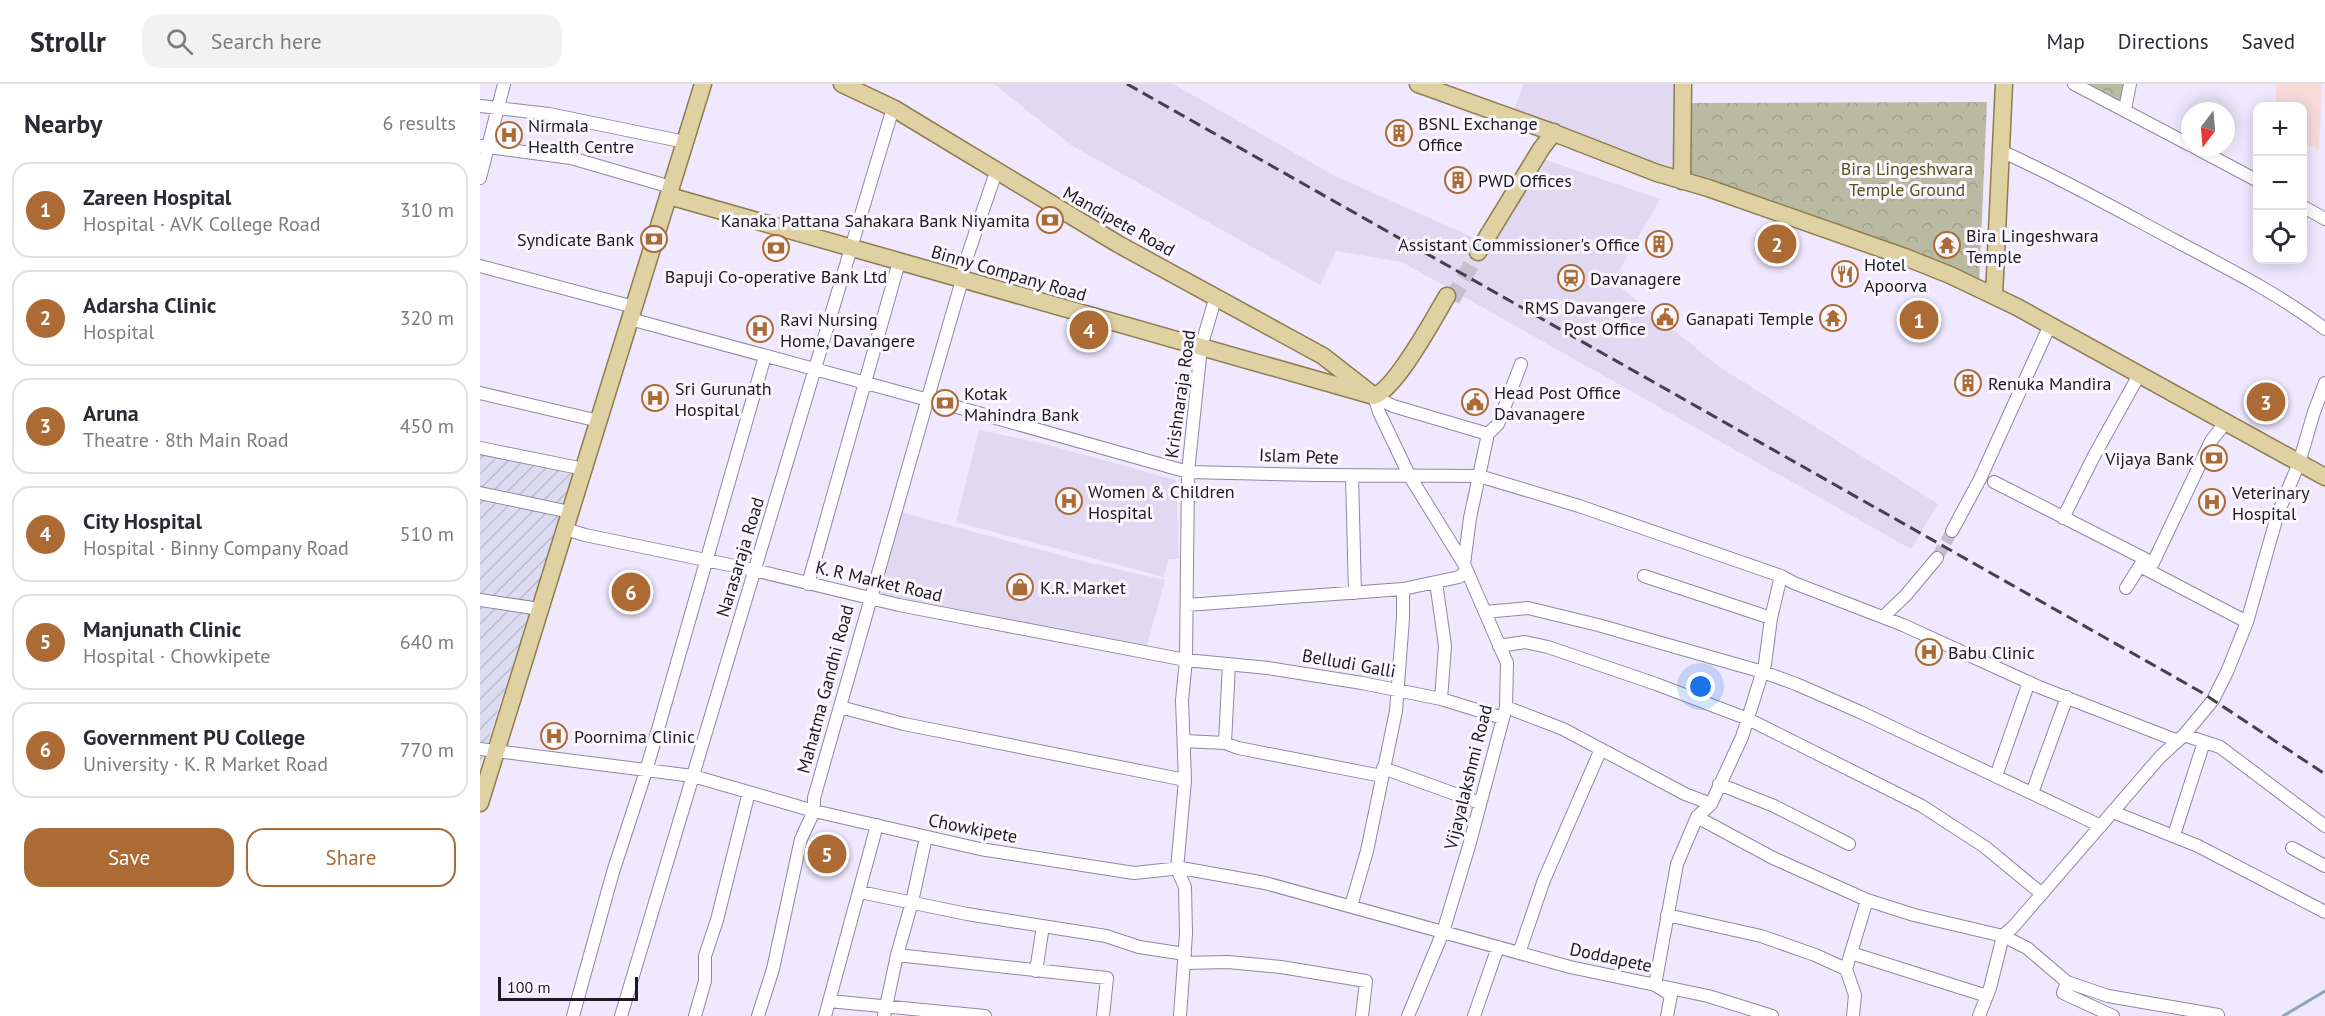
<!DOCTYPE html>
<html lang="en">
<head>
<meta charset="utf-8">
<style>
  :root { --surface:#fff; --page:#f2f2f3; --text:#2b2b33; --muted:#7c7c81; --line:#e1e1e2; --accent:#ac6b35 }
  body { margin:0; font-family:"PT Sans",sans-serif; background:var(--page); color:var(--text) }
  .controls { position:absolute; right:18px; top:18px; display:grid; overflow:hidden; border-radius:12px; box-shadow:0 3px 15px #0003 }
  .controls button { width:54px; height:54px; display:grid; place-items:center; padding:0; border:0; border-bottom:2px solid var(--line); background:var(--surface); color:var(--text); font:30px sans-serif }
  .compass { position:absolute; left:1701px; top:18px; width:54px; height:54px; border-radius:50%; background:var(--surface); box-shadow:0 3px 15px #0003; rotate:196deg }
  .scale { position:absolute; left:18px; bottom:15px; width:140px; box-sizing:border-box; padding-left:6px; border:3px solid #1e1a24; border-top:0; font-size:16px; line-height:21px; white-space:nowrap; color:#1e1a24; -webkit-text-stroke:4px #faf8fe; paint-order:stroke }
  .you { position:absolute; left:1221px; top:603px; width:21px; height:21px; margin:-15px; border:4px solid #fff; border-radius:50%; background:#1a73e8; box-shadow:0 0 0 9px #1a73e833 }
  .badge { display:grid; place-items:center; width:39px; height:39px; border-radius:50%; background:var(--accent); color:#fff; font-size:20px; font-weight:700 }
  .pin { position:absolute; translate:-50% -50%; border:3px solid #fff; box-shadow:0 2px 6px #0006 }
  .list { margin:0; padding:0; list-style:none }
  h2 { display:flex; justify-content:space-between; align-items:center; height:78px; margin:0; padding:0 24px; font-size:26px }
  h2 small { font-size:20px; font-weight:400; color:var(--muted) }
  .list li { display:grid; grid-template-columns:39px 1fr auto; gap:18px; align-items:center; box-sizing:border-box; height:96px; margin:0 12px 12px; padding:0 12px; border:2px solid var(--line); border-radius:18px }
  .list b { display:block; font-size:22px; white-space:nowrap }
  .list p { margin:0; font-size:20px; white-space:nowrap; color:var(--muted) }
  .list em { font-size:20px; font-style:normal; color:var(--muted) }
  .actions { display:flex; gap:12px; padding:18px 24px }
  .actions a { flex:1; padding:14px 0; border:2px solid var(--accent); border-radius:18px; text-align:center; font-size:21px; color:var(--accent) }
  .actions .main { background:var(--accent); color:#fff }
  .icon { flex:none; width:33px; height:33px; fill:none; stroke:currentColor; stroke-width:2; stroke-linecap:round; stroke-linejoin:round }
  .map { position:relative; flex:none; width:1845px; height:932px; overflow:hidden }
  header { display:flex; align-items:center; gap:36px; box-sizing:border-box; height:84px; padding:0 30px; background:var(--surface); border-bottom:2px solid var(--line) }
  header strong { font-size:28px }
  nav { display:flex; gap:33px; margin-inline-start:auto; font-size:21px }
  .search { width:420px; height:54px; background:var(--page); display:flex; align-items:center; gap:15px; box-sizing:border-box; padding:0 21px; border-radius:18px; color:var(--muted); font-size:22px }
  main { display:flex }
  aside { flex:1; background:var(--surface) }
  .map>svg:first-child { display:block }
</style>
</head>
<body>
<header>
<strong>Strollr</strong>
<div class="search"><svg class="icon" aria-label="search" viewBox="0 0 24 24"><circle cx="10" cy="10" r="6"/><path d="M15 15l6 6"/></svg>Search here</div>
<nav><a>Map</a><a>Directions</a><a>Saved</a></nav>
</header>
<main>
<aside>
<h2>Nearby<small>6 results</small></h2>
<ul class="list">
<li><span class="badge">1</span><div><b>Zareen Hospital</b><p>Hospital · AVK College Road</p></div><em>310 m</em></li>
<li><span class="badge">2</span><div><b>Adarsha Clinic</b><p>Hospital</p></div><em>320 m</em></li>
<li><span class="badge">3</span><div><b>Aruna</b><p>Theatre · 8th Main Road</p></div><em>450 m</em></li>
<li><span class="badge">4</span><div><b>City Hospital</b><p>Hospital · Binny Company Road</p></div><em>510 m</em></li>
<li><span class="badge">5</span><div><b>Manjunath Clinic</b><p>Hospital · Chowkipete</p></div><em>640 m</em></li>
<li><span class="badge">6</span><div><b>Government PU College</b><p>University · K. R Market Road</p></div><em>770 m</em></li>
</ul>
<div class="actions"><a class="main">Save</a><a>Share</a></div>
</aside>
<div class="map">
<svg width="1845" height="932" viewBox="0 0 1845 932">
  <defs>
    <pattern id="industrial-furrows" width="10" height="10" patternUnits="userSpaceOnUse" patternTransform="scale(1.5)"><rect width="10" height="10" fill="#dddbf1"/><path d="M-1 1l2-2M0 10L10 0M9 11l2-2" fill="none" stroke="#bdbbce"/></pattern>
    <pattern id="park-crowns" width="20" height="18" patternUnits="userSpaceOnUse" patternTransform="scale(1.5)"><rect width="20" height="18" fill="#b8bba2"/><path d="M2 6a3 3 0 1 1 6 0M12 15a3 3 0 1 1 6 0" fill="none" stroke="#9ea08b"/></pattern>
  </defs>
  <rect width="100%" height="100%" fill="#efe8fe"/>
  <path fill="#e1d8f2" d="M514 0H693L855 92 1010 161 1063 75 1180 115 1133 197 1238 282 1458 420 1431 465 922 178 856 167 840 201 591 61Z
    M1044 0H1194L1193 95 1031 34Z
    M499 346 561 359 696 396 699 475H688L684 493 476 438Z
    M420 428 606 478 685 496 666 565 394 510Z"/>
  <path fill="url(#industrial-furrows)" d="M0 363 94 382 82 431 0 681Z"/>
  <path fill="#f6dbd9" d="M1796 0H1842L1839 66 1823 59 1822 22H1796Z"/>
  <path fill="url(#park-crowns)" d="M1597 0H1647L1643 23Z
    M1507 18 1499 201 1207 95 1209 19Z"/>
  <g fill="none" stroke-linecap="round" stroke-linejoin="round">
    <path stroke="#8da3be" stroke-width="3" d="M1803 932 1845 907"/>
    <path stroke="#c5bfd2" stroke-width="12" stroke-dasharray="12 6" stroke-linecap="butt" d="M1457 474 1472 447"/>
    <path stroke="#c5bfd2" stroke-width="16" stroke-dasharray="16 8" stroke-linecap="butt" d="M972 216 998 168"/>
    <defs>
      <path id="minor" d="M1594 0 1710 61
        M0 22 69 30 205 58
        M1645 25 1650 0
        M0 62 91 74 191 103
        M1714 63 1778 97
        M1521 67C1581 94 1638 126 1696 157 1747 184 1799 210 1845 245
        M0 94 24 0
        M1822 122 1845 135
        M0 182 154 223
        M150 235 441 314
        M0 309 119 337
        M449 310 482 196 484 182 516 88
        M894 312 899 328 929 391 984 480 1027 579 1026 623 989 762 963 848 928 932
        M894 312 913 322 1008 350 990 434 984 480
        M452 316 708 388 837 391 999 392 1099 422 1301 492 1314 499 1423 541 1559 603 1698 657
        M1008 350 1018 340 1041 280
        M0 364 104 385
        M872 392 875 509
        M1514 398 1673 479 1731 357 1745 339
        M0 409 90 428
        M1583 434 1614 372 1659 291
        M85 445 105 451 274 486 419 521 706 576 788 584 882 599 961 615 1023 634
        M1472 447 1500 395 1570 241
        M1660 482 1767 538
        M1164 492 1291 534
        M956 498 965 562 961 615
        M328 500 419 178
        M1646 504 1663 477
        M0 516 60 525
        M707 521 923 505 979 493 987 487
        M1005 528 1048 524 1118 541 1283 588 1316 600 1380 628 1621 742
        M1403 533 1426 511 1457 474
        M1019 562 1045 558 1068 563 1176 600 1268 635 1442 722 1505 763 1562 810
        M360 623 424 640 705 696
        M1026 623 1083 645 1205 710 1231 720
        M1704 651 1740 663 1845 742
        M704 657 745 659 758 664 902 692
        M745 659 749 580
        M0 665 213 692 334 727 500 765 654 789 701 784 785 799 1090 883 1228 912 1292 932
        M903 684 1000 719
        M1516 692 1549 598
        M1239 700 1294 722 1369 760
        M1552 709 1587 613
        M1633 728 1718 762 1845 828
        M1217 733 1293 774 1387 816 1434 831 1523 852 1547 864 1587 898
        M1694 751 1724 658
        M1812 764 1845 782
        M380 808 487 830 626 852 659 863 705 870
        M871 822 887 767 916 627 923 534V505
        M1187 831 1281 852 1335 871 1366 885
        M1039 869 1064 796 1121 665
        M1371 869 1507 912
        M417 871 432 818 446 753
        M704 879 748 878 801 883 886 897 882 932
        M556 887 563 842
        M349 917 505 932
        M93 932 133 788 166 687 285 272
        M141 932 413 24
        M215 932 225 897V872L237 836 269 708
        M278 932 293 885 321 755 334 727V714L446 321
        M345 932 397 741
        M404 932 417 871 627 894 623 932
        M700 932 706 850 705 803 697 785 705 696 702 616 706 576 708 388 721 263 736 212
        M994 932 1018 863
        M1187 932 1191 911 1175 901 1197 780 1217 733 1231 720 1262 653 1285 580 1291 534 1301 492
        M1373 932 1375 911 1366 885 1387 816
        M1499 932 1510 904 1523 852 1534 842 1680 673 1704 651 1733 616 1747 588 1767 538 1798 429 1819 379 1834 328 1845 299
        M1633 932 1583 909 1587 898 1628 912 1738 931"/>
      <path id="major" d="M362 0 413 24 638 160 843 272 889 308
        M938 0 1069 47 1177 89 1228 104 1425 173 1470 191 1537 223 1845 393
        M1202 97 1203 0
        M189 112 894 312
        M998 168 1061 65 1074 48
        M1514 212 1524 0
        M894 312C916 305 954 234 967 212
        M0 719 223 0"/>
    </defs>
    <use href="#minor" stroke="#9088a1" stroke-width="14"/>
    <use href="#major" stroke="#8e7d4e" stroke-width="19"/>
    <use href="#minor" stroke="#fff" stroke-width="12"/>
    <use href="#major" stroke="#dfd1a2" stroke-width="16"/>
    <path stroke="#44404c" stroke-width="3" stroke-dasharray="12 6" stroke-linecap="butt" d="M647 0 1721 608 1845 690"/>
  </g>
  <defs>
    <symbol id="building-ring" viewBox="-11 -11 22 22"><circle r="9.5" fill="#faf8fe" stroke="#ac6b35" stroke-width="1.5"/><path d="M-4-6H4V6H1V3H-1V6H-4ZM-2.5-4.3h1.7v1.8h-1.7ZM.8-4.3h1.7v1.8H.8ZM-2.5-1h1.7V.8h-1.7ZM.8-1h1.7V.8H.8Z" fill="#ac6b35"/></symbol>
    <symbol id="hospital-ring" viewBox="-11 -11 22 22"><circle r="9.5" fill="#faf8fe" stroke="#ac6b35" stroke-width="1.5"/><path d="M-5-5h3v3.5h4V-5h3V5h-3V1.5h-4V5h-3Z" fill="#ac6b35"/></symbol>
    <symbol id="bank-ring" viewBox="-11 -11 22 22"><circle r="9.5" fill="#faf8fe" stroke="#ac6b35" stroke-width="1.5"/><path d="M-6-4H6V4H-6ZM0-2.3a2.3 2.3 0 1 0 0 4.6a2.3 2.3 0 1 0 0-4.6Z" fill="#ac6b35"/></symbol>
    <symbol id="temple-ring" viewBox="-11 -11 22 22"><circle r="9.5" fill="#faf8fe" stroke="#ac6b35" stroke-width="1.5"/><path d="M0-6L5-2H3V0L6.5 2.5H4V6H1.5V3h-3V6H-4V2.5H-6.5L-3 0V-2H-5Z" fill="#ac6b35"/></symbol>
    <symbol id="restaurant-ring" viewBox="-11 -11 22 22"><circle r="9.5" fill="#faf8fe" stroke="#ac6b35" stroke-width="1.5"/><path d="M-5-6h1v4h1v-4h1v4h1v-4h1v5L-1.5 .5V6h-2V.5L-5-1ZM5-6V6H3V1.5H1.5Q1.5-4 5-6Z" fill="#ac6b35"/></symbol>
    <symbol id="station-ring" viewBox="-11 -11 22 22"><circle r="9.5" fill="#faf8fe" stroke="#ac6b35" stroke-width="1.5"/><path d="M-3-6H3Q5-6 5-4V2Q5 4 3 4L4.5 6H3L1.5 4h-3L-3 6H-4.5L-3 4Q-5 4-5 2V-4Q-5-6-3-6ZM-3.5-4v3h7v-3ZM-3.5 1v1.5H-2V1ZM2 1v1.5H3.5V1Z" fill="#ac6b35"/></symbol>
    <symbol id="civic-ring" viewBox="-11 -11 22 22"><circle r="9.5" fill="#faf8fe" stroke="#ac6b35" stroke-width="1.5"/><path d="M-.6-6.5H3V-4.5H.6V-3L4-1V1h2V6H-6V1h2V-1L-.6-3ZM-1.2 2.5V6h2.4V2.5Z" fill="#ac6b35"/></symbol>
    <symbol id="shop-ring" viewBox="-11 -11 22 22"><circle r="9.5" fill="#faf8fe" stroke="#ac6b35" stroke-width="1.5"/><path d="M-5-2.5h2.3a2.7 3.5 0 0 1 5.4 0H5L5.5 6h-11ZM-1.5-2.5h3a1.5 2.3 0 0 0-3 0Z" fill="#ac6b35"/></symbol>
  </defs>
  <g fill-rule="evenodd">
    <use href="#building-ring" x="904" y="34" width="30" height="30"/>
    <use href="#hospital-ring" x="14" y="36" width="30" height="30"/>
    <use href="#building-ring" x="963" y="81" width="30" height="30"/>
    <use href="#bank-ring" x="555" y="121" width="30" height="30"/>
    <use href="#bank-ring" x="159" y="140" width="30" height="30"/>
    <use href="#building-ring" x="1164" y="145" width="30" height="30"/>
    <use href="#temple-ring" x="1452" y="146" width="30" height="30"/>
    <use href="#bank-ring" x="281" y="149" width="30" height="30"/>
    <use href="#restaurant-ring" x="1350" y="175" width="30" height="30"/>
    <use href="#station-ring" x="1076" y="179" width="30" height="30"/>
    <use href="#civic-ring" x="1170" y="218" width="30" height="30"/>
    <use href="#temple-ring" x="1338" y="219" width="30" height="30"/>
    <use href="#hospital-ring" x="265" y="230" width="30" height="30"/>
    <use href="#building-ring" x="1473" y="284" width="30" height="30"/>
    <use href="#hospital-ring" x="160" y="299" width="30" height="30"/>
    <use href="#civic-ring" x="980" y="303" width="30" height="30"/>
    <use href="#bank-ring" x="450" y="304" width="30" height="30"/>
    <use href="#bank-ring" x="1719" y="359" width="30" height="30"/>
    <use href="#hospital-ring" x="574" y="402" width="30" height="30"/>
    <use href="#hospital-ring" x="1717" y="403" width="30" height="30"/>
    <use href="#shop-ring" x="525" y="488" width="30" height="30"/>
    <use href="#hospital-ring" x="1434" y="553" width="30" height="30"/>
    <use href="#hospital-ring" x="59" y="637" width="30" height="30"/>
  </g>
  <g text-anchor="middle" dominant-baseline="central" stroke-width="6" stroke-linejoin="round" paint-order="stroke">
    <g font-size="18" fill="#1e1a24" stroke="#faf8fe" text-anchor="start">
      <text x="938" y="39">BSNL Exchange<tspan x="938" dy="21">Office</tspan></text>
      <text x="48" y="41">Nirmala<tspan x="48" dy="21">Health Centre</tspan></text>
      <text x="998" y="96">PWD Offices</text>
      <text x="550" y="136" text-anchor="end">Kanaka Pattana Sahakara Bank Niyamita</text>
      <text x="1486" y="151">Bira Lingeshwara<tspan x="1486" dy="21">Temple</tspan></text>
      <text x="154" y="155" text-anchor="end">Syndicate Bank</text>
      <text x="1160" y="160" text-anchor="end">Assistant Commissioner's Office</text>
      <text x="1384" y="180">Hotel<tspan x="1384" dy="21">Apoorva</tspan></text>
      <text x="296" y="192" text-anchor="middle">Bapuji Co-operative Bank Ltd</text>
      <text x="1110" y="194">Davanagere</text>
      <text x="1166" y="223" text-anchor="end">RMS Davangere<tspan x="1166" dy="21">Post Office</tspan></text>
      <text x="1334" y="234" text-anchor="end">Ganapati Temple</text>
      <text x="300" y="235">Ravi Nursing<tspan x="300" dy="21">Home, Davangere</tspan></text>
      <text x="1508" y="299">Renuka Mandira</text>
      <text x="195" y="304">Sri Gurunath<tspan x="195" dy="21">Hospital</tspan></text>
      <text x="1014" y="308">Head Post Office<tspan x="1014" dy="21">Davanagere</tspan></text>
      <text x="484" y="309">Kotak<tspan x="484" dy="21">Mahindra Bank</tspan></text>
      <text x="1714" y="374" text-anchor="end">Vijaya Bank</text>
      <text x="608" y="407">Women &amp; Children<tspan x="608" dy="21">Hospital</tspan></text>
      <text x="1752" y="408">Veterinary<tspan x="1752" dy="21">Hospital</tspan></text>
      <text x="560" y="503">K.R. Market</text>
      <text x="1468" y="568">Babu Clinic</text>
      <text x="94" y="652">Poornima Clinic</text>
    </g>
    <g font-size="18" fill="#52551f" stroke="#faf8fe">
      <text x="1427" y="84">Bira Lingeshwara<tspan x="1427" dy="21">Temple Ground</tspan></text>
    </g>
    <g font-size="18" fill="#1e1a24" stroke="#faf8fe">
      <text transform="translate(639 137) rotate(29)">Mandipete Road</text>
      <text transform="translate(529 189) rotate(16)">Binny Company Road</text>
      <text transform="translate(700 310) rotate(-82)">Krishnaraja Road</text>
      <text transform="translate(819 372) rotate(2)">Islam Pete</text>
      <text transform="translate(260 473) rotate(-73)">Narasaraja Road</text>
      <text transform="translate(399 497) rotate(13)">K. R Market Road</text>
      <text transform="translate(869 579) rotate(10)">Belludi Galli</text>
      <text transform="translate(345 605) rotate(-75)">Mahatma Gandhi Road</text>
      <text transform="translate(988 693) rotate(-76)">Vijayalakshmi Road</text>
      <text transform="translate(493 744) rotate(11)">Chowkipete</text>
      <text transform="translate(1131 873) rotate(12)">Doddapete</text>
    </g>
  </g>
</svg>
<div class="controls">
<button>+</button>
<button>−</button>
<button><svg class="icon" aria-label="locate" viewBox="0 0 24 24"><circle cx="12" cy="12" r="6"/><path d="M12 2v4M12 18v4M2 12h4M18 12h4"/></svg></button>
</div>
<svg class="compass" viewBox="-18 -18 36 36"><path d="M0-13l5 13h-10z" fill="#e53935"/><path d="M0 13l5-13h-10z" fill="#7c7c81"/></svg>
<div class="scale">100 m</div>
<div class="you"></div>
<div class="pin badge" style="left:1439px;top:236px">1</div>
<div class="pin badge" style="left:1297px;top:160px">2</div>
<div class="pin badge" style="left:1786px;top:318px">3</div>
<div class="pin badge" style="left:609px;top:246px">4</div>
<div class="pin badge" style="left:347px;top:770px">5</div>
<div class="pin badge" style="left:151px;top:508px">6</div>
</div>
</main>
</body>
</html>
